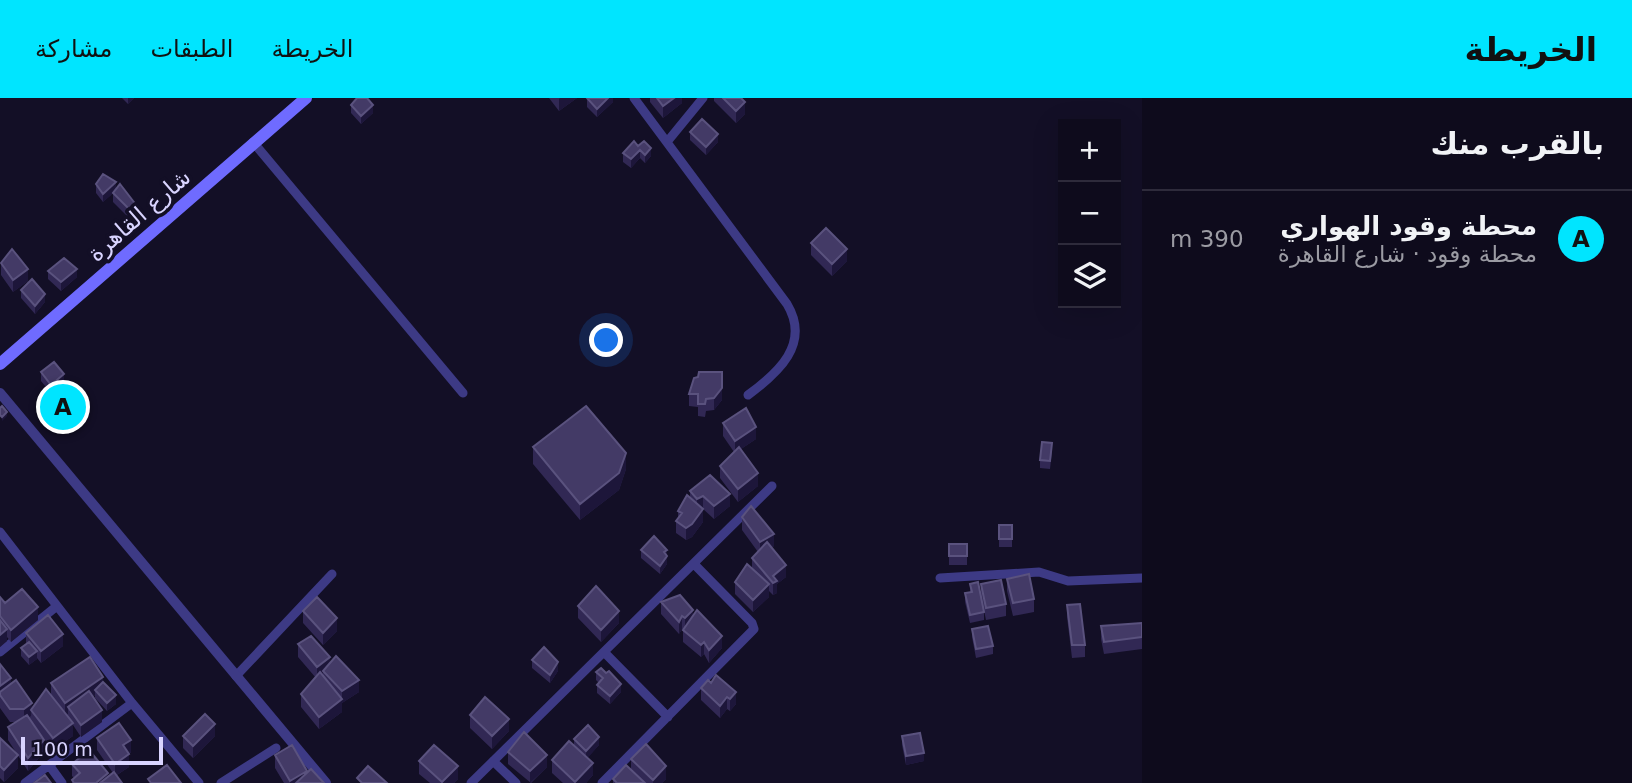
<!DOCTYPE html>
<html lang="ar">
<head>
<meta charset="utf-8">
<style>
  :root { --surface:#0e0b1c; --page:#1c1929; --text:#f1f3f6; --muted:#9b9ba3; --line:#2e2b3b; --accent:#00e5ff }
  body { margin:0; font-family:"DejaVu Sans","Noto Sans Arabic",sans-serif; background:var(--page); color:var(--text); direction:rtl }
  .controls { position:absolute; right:21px; top:21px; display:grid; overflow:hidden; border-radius:0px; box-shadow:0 7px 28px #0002 }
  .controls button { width:63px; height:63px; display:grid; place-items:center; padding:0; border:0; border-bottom:2px solid var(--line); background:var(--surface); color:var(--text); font:35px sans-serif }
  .scale { position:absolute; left:21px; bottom:18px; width:142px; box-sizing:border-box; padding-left:7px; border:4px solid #d9d4ff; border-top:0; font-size:19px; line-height:24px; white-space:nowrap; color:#d9d4ff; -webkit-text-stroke:5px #130f26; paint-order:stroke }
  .you { position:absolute; left:607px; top:243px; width:24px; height:24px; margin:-18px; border:5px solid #fff; border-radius:50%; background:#1a73e8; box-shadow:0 0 0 10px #1a73e833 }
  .badge { display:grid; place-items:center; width:46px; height:46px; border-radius:50%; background:var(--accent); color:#111; font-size:23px; font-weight:700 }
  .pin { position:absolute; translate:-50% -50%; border:4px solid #fff; box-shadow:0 2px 7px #0006 }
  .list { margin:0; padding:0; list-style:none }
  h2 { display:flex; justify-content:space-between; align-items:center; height:91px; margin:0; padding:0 28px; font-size:30px }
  h2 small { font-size:23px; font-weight:400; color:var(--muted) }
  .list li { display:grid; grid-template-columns:46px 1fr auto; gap:21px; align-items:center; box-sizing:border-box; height:98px; padding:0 28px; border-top:2px solid var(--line) }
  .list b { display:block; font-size:26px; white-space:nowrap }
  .list p { margin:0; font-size:23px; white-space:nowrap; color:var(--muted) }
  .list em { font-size:23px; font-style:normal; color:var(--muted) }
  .icon { flex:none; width:38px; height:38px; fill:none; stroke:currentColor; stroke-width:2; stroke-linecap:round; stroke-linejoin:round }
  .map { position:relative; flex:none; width:1142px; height:685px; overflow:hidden; direction:ltr }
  header { display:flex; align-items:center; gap:42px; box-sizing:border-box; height:98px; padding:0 35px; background:var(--accent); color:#111 }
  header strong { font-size:33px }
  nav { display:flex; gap:38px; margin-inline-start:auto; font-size:24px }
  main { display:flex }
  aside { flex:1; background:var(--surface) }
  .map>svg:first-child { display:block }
</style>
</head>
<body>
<header>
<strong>الخريطة</strong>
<nav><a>الخريطة</a><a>الطبقات</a><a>مشاركة</a></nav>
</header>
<main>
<aside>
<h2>بالقرب منك<small></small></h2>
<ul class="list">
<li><span class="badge">A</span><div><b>محطة وقود الهواري</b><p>محطة وقود · شارع القاهرة</p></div><em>390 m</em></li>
</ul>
</aside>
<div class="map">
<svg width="1142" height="685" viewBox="0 0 1142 685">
  <rect width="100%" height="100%" fill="#130f26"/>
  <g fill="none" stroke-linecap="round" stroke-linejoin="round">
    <path stroke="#3d3a85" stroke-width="9" d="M634 0 787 206C811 246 778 275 748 297
      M253 44 463 295
      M667 44 703 0
      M0 434 132 605 199 685
      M940 480 1039 474 1068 483 1142 480
      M0 554 57 508
      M604 554 668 619
      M236 578 332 476
      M493 663 516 685
      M49 667 62 685
      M25 685 132 605
      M221 685 276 650
      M471 685 772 388
      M602 685 754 531 752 525 694 466"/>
    <path stroke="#3d3a85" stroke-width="10" d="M0 295 326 685"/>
    <path stroke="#6f6bff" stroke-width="12" d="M0 266 306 0"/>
  </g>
  <path fill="#312854" d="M122 0H134L128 6Z
    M549 0H577L559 13Z
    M587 0H613V4L597 19 587 9Z
    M650 0H682V5L663 20 650 4Z
    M714 0H741L745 16 736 25 714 3Z
    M351 7 373 15 361 26 351 15Z
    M690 34 718 44 706 57 690 42Z
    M634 43 651 58 645 65 640 60 631 70 623 64V55Z
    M96 86 116 91 140 121 134 125 113 104V95L103 104 96 95Z
    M811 145 847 163 832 178 811 157Z
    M1 165 28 183 13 194 1 177Z
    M48 173 77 179 61 193 48 181Z
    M21 192 45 204 35 216 21 200Z
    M41 274 64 285 51 295 41 283Z
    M694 280 722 302 714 312 706 313 705 319 698 318V309L689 308V296Z
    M723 325 756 341 741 351 758 388 738 404 720 380V368L734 354 723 338Z
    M533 349 626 371 619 392 580 422 533 366Z
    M1052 353 1050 371 1040 370V362Z
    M690 393 730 408 714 421 702 410 703 424 692 439 686 442 676 435V423L678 420V413L690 399Z
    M742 419 774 448 771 450 786 479 777 486V495L773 497 769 493V499L753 514 735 496V484L752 471V460L758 454 742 432Z
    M999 427H1012V449H999Z
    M949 446H967V467H949Z
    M641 452H667V466L660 476 641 460Z
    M1007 481 1034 501V514L1013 518 1007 493Z
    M970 486 984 514V522L970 525 965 504V495L970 494Z
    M981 486 1006 506V518L986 522 981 498Z
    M0 499 5 505 38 522 11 544 7 539V543L0 549Z
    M661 504 693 517 722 550 709 565 704 556 701 559 683 544V531H682L679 536 661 516Z
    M1067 507 1085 547V559L1072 560 1067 519Z
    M578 508 619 525 601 544 578 520Z
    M303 513 337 533 323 547 303 525Z
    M1142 525V551L1104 556 1101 541V528Z
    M972 531 993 548V556L976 560 972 539Z
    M26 535 63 548 41 565 37 560V561L29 567 21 558V550L26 546Z
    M298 546 330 565 359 594 342 605V614L319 631 301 609V596L316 580 298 559Z
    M532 562 558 573 550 585 532 570Z
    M0 566 11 586 32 611 51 597V585L103 584 116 606 107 613 95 600V597L93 599 102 624 81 639 73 627V638L53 652 34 628 44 654 28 673 8 642V629L16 624H10L0 610Z
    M596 574 621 594 610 606 597 595V587L599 585 596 582Z
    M711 585 736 606 730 613 727 611 720 620 701 602V590Z
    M470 617 509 633 492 651 470 630Z
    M183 638H215L193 660 183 650Z
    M902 638 924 663 906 667 902 647Z
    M0 640 18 670 4 684 0 680Z
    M97 640 131 654 129 656V669L117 677 122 685H72V682L74 680 72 678V666L108 678 113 675 97 652Z
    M574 641 599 647 587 660 593 677 586 685H563L552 675V662L574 648Z
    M508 654 547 669 531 685 508 666Z
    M275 657 307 674 324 685H284L275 670Z
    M631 661 666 681 662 685H613V681L631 672Z
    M419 663 458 681 454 685H430L419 676Z"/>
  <path fill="#1d163a" d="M128 0H134L128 6Z
    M560 0H577L559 13V1Z
    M608 0H613V4L597 19V11Z
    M674 0H682V5L663 20V8Z
    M745 4V16L736 25V13Z
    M373 7V15L361 26V18Z
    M718 36V44L706 57V49Z
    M651 50V58L645 65V57Z
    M640 52V60L631 70V61Z
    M116 84V93L103 104V96Z
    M140 112V121L134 125V116Z
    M847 151V163L832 178V166Z
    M28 171V183L13 194V182Z
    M77 171V179L61 193V184Z
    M45 196V204L35 216V208Z
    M64 276V285L51 295V287Z
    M722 286V302L714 312V300Z
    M7 314V318L2 323V319Z
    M756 329V341L735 355V343Z
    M626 355V371L619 392 580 422V406Z
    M758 375V388L738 404V391Z
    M730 396V408L714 421V408Z
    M703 398V410L697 414V401Z
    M703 411V424L692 439 686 442V430Z
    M774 436V448L760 456V444Z
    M667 452V466L660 476V468L664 454Z
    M786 467V479L777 486V495L773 497V478Z
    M769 486V499L753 514V502Z
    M38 509V522L11 544V532Z
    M693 512V524L685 532V520Z
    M619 513V525L601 544V532Z
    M682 518V531L679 536V524Z
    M337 520V533L323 547V535Z
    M7 531V543L0 549V537Z
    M63 536V548L41 565V553Z
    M722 538V550L709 565V552Z
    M704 544V556L701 559V547Z
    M37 553V561L29 567V559Z
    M330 559V572L323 573V577L317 581V569Z
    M558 564V573L550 585V577Z
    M103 579V592H95V597L71 613 68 609V616L65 618V605Z
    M11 580V592L0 597V588Z
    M359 582V594L342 605V593Z
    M621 586V594L610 606V598Z
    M736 594V606L730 613V601Z
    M116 597V606L107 613V605Z
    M727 599V611L720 620V608Z
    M342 601V614L319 631V619Z
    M32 605 31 618 24 623V611Z
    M102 612V624L81 639V627Z
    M509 621V633L492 651V638Z
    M73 625V638L53 652V640Z
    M215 626V638L193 660V648Z
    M599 639V647L586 662V653Z
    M44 642V654L28 673V660Z
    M131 642V654L123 660V647Z
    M924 655V663L906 667V658Z
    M129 656V669L115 678V666Z
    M18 657V670L4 684V672Z
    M547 657V669L530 685V673Z
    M593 665V677L586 685H575Z
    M458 668V681L454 685H442Z
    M666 668V681L662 685H653V682Z
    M307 673V685H290V683Z
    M108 675V685H96Z"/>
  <path fill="#433a66" stroke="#5a527e" stroke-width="2" d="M357 0H367L373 7 361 18 351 7Z
    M587 0H608L597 11Z
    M657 0H674L663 8Z
    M723 0H741L745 4 736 13Z
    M702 21 718 36 706 49 690 34Z
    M634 43 638 48 644 43 651 50 645 57 640 52 631 61 623 55Z
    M103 76 116 84 103 96 96 86Z
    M120 86 140 112 134 116 113 95Z
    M826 130 847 151 832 166 811 145Z
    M12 151 28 171 13 182 1 165Z
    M64 160 77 171 61 184 48 173Z
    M32 181 45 196 35 208 21 192Z
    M54 264 64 276 51 287 41 274Z
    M699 274H722V290L714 300 706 301 705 306H698V296H689L694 280 698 279Z
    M2 308 7 314 2 319 0 317V310Z
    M586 308 626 355 619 375 580 406 533 349Z
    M746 310 756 329 735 343 723 325Z
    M1042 344 1052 345 1050 363 1040 362Z
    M739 349 758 375 738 391 720 368Z
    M710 377 730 396 714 408 703 398 697 401 690 393Z
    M687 397 703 411 692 426 686 430 676 423 682 415 678 413Z
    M751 408 774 436 760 444 742 419Z
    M999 427H1012V441H999Z
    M654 438 667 452 664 454 667 458 660 468 641 452Z
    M767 444 786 467 773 478 777 483 773 485 752 460Z
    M949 446H967V458H949Z
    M747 466 769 486 753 502 735 484Z
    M1029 476 1034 501 1013 505 1007 481Z
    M1001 482 1006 506 986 510 981 486Z
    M978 484 984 514 970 517 965 495 972 494 970 486Z
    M596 488 619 513 601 532 578 508Z
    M22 491 38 509 11 532 0 518V499L5 505Z
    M680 497 693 512 685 520 682 518 679 524 661 504Z
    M317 499 337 520 323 535 303 513Z
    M1080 506 1085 547H1072L1067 507Z
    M697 512 722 538 709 552 704 544 701 547 683 532Z
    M48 517 63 536 41 553 26 535Z
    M0 522 7 531 0 537Z
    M1142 525V539L1104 544 1101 528Z
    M988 528 993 548 976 551 972 531Z
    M311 538 330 559 317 569 298 546Z
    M29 544 37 553 29 559 21 550Z
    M544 549 558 564 550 577 532 562Z
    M336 558 359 582 342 593 323 573Z
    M90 559 103 579 65 605 51 585Z
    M0 566 11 580 0 588Z
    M601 570 606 575 609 573 621 586 610 598 597 587 603 580 596 574Z
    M320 574 342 601 319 619 301 596Z
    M716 577 736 594 730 601 727 599 720 608 701 590 708 582 711 585Z
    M16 582 32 605 24 611H10L0 597V594Z
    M103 584 116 597 107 605 95 592Z
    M46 591 73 625 53 640 31 612Z
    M89 593 102 612 81 627 68 609Z
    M485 599 509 621 492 638 470 617Z
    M205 616 215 626 193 648 183 638Z
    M27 617 44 642 28 660 8 629Z
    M119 625 131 642 123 647 129 656 115 666 97 640Z
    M588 627 599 639 586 653 574 641Z
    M524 634 547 657 530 673 508 654Z
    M920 635 924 655 906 658 902 638Z
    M0 640 18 657 4 672 0 668Z
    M569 643 593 665 575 684 552 662Z
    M646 646 666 668 653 682 631 661Z
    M292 647 307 673 290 683 275 657Z
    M434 647 458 668 442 684 419 663Z
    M89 652 108 675 96 685H74L72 682 80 675 72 666Z
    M167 667 181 685H151L148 681Z
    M626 667 645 685H617L613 681Z
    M368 668 387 685H362L357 680Z
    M311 671 324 685H296Z
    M114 674 122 685H100Z
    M45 677 51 685H34Z"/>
  <g text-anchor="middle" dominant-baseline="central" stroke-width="7" stroke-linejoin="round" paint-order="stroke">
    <g font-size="23" fill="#d9d4ff" stroke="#130f26">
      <text transform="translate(139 117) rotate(-41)">شارع القاهرة</text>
    </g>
  </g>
</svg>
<div class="controls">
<button>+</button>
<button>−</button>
<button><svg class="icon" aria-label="layers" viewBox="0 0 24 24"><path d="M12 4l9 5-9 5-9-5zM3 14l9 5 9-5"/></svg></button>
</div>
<div class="scale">100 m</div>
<div class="you"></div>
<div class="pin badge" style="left:63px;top:309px">A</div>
</div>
</main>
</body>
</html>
